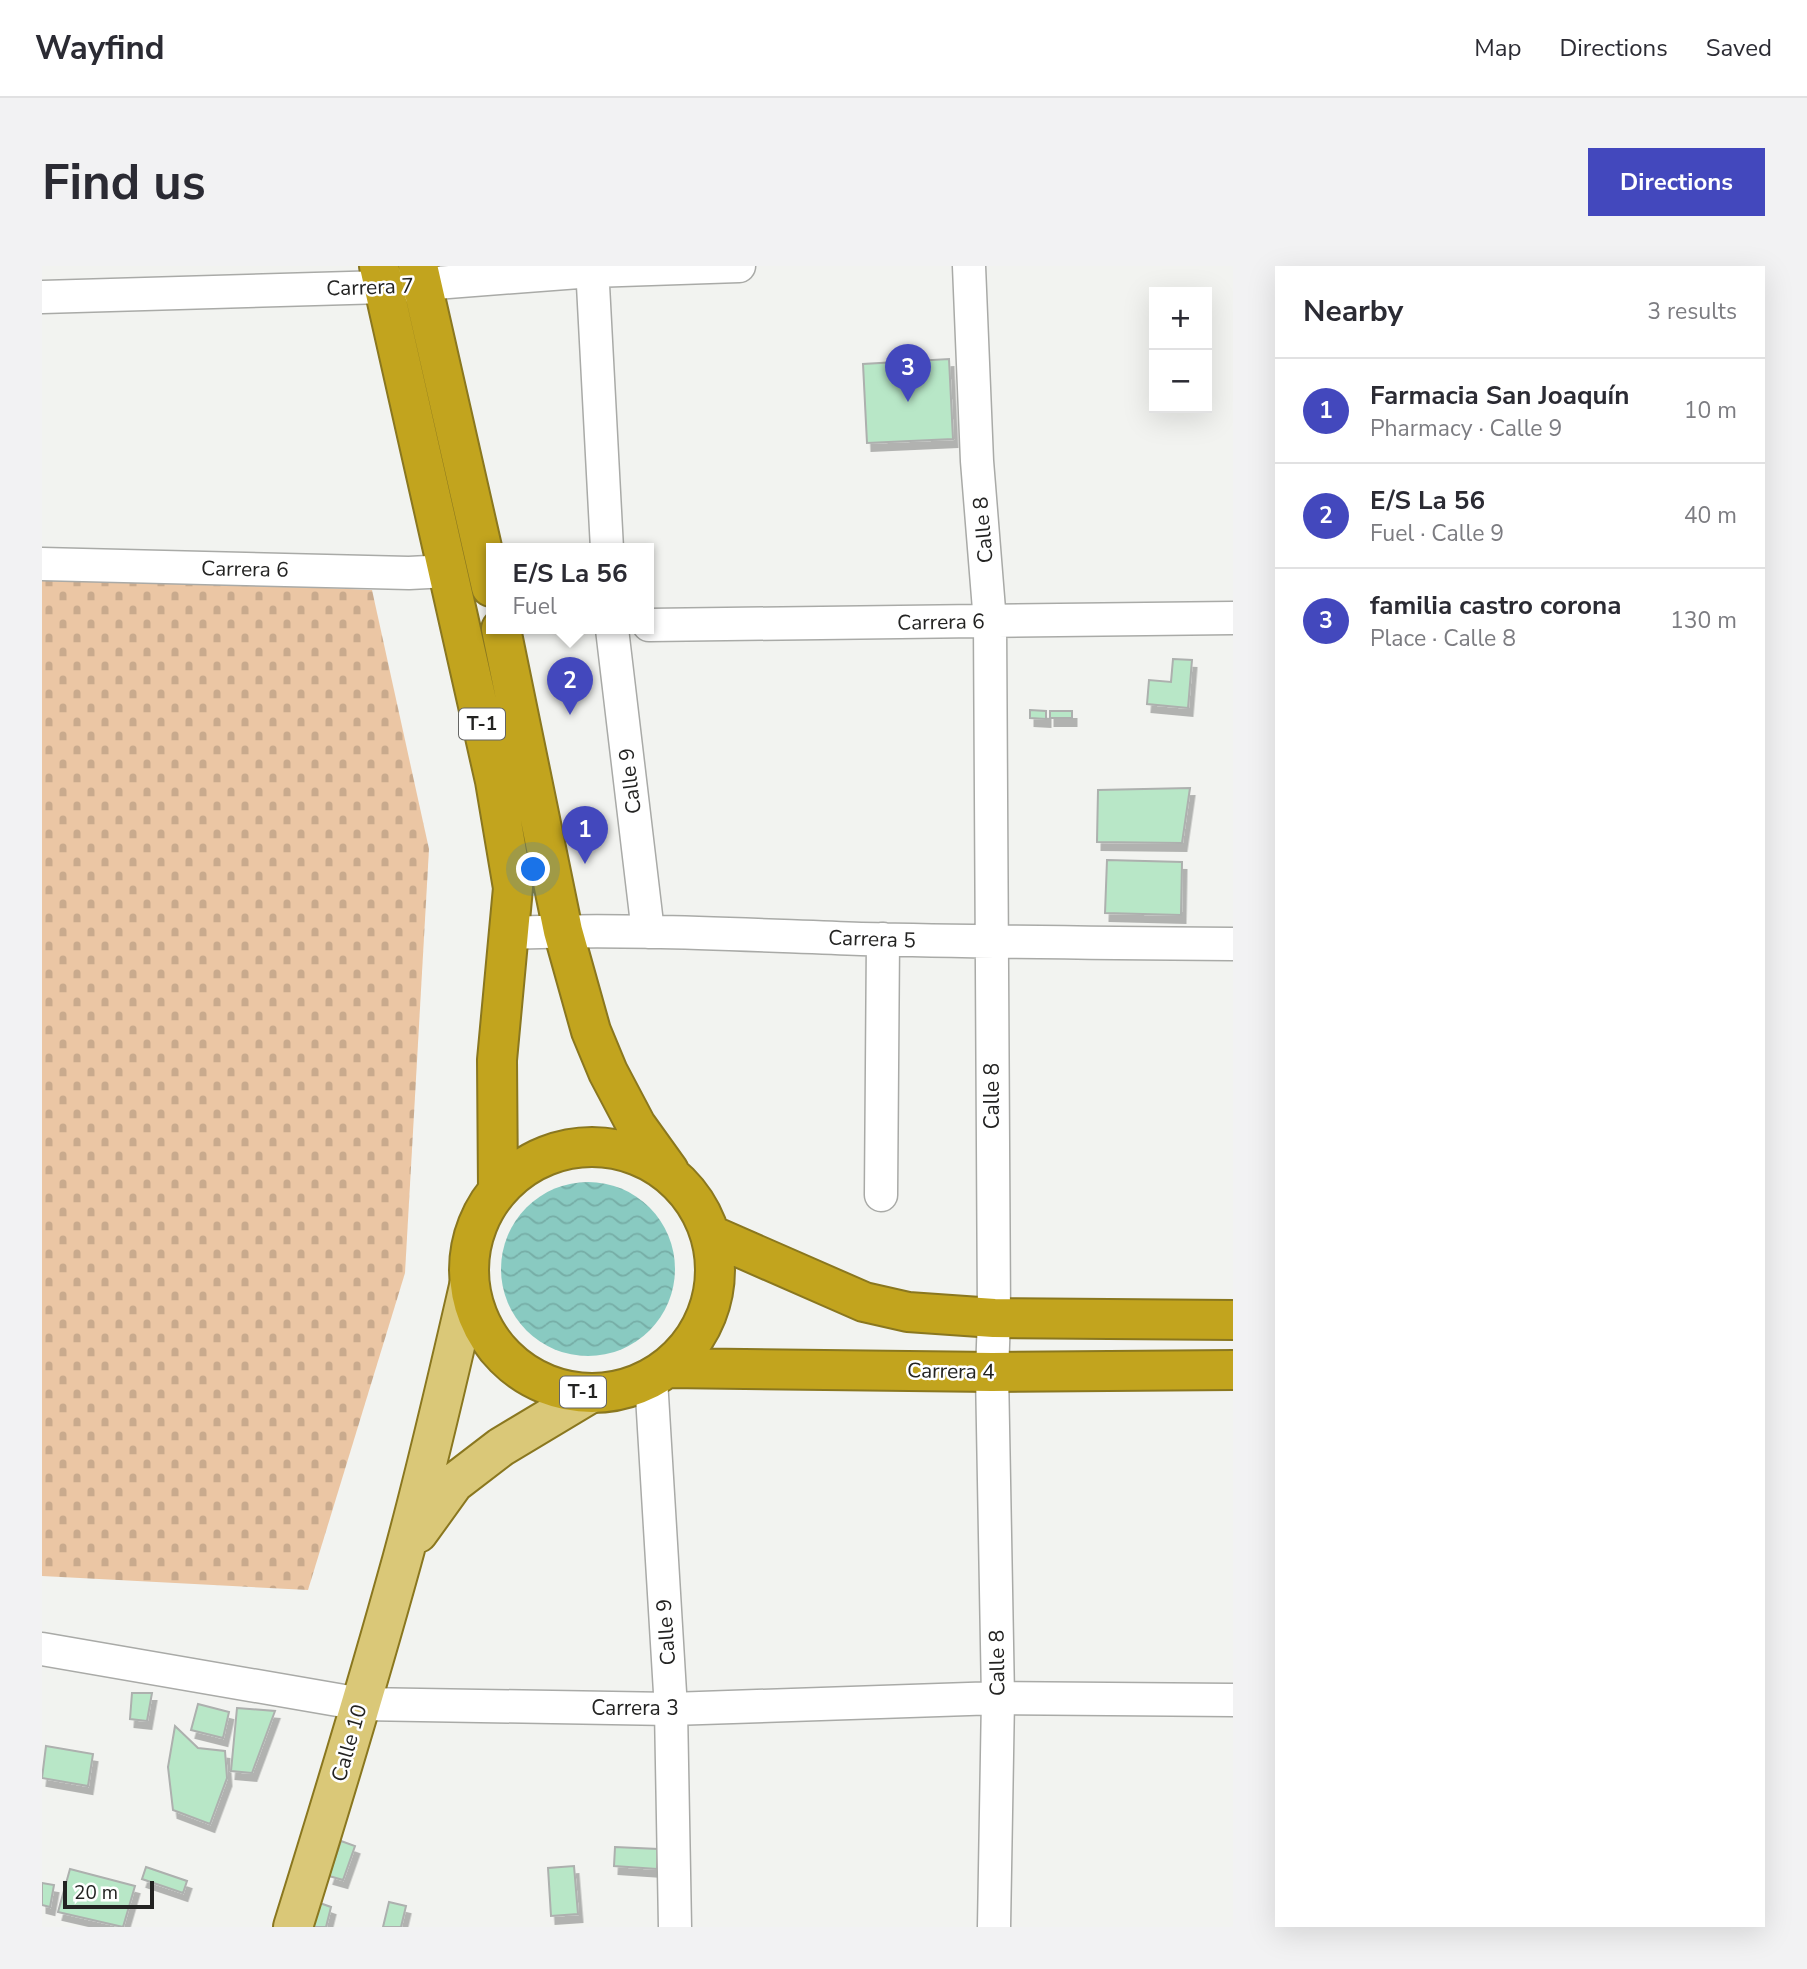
<!DOCTYPE html>
<html lang="en">
<head>
<meta charset="utf-8">
<style>
  :root { --surface:#fff; --page:#f2f2f3; --text:#2b2b33; --muted:#7c7c81; --line:#e1e1e2; --accent:#4348bd }
  body { margin:0; font-family:"Nunito Sans",sans-serif; background:var(--page); color:var(--text) }
  .controls { position:absolute; right:21px; top:21px; display:grid; overflow:hidden; border-radius:0px; box-shadow:0 7px 28px #0002 }
  .controls button { width:63px; height:63px; display:grid; place-items:center; padding:0; border:0; border-bottom:2px solid var(--line); background:var(--surface); color:var(--text); font:35px sans-serif }
  .scale { position:absolute; left:21px; bottom:18px; width:91px; box-sizing:border-box; padding-left:7px; border:4px solid #232322; border-top:0; font-size:19px; line-height:24px; white-space:nowrap; color:#232322; -webkit-text-stroke:5px #fff; paint-order:stroke }
  .you { position:absolute; left:492px; top:604px; width:24px; height:24px; margin:-18px; border:5px solid #fff; border-radius:50%; background:#1a73e8; box-shadow:0 0 0 10px #1a73e833 }
  .badge { display:grid; place-items:center; width:46px; height:46px; border-radius:50%; background:var(--accent); color:#fff; font-size:23px; font-weight:700 }
  .pin { position:absolute; translate:-50% -58px; filter:drop-shadow(0 2px 4px #0008) }
  .pin::after { content:''; position:absolute; top:37px; width:24px; height:21px; background:inherit; clip-path:polygon(0 0,100% 0,50% 100%) }
  .popup { position:absolute; left:444px; top:277px; width:168px; height:91px; box-sizing:border-box; display:grid; place-content:center; border-radius:0px; background:var(--surface); filter:drop-shadow(0 2px 5px #0005); font-size:23px; white-space:nowrap; color:var(--muted) }
  .popup b { font-size:26px; color:var(--text) }
  .popup::after { content:''; position:absolute; left:50%; top:100%; margin-left:-14px; border:14px solid transparent; border-top-color:var(--surface) }
  .list { margin:0; padding:0; list-style:none }
  h2 { display:flex; justify-content:space-between; align-items:center; height:91px; margin:0; padding:0 28px; font-size:30px }
  h2 small { font-size:23px; font-weight:400; color:var(--muted) }
  .list li { display:grid; grid-template-columns:46px 1fr auto; gap:21px; align-items:center; box-sizing:border-box; height:105px; padding:0 28px; border-top:2px solid var(--line) }
  .list b { display:block; font-size:26px; white-space:nowrap }
  .list p { margin:0; font-size:23px; white-space:nowrap; color:var(--muted) }
  .list em { font-size:23px; font-style:normal; color:var(--muted) }
  .map { position:relative; flex:none; width:1191px; height:1661px; overflow:hidden; border-radius:0px }
  header { display:flex; align-items:center; gap:42px; box-sizing:border-box; height:98px; padding:0 35px; background:var(--surface); border-bottom:2px solid var(--line) }
  header strong { font-size:33px }
  nav { display:flex; gap:38px; margin-inline-start:auto; font-size:24px }
  .intro { display:flex; align-items:center; justify-content:space-between; box-sizing:border-box; height:168px; padding:0 42px }
  h1 { margin:0; font-size:49px }
  .button { padding:18px 32px; border-radius:0px; background:var(--accent); color:#fff; font-size:24px; font-weight:700 }
  main { display:flex; gap:42px; padding:0 42px }
  aside { flex:1; background:var(--surface); border-radius:0px; box-shadow:0 7px 28px #0002 }
  .map>svg:first-child { display:block }
</style>
</head>
<body>
<header>
<strong>Wayfind</strong>
<nav><a>Map</a><a>Directions</a><a>Saved</a></nav>
</header>
<div class="intro"><h1>Find us</h1><a class="button">Directions</a></div>
<main>
<div class="map">
<svg width="1191" height="1661" viewBox="0 0 1191 1661">
  <defs>
    <pattern id="cemetery-stones" width="16" height="16" patternUnits="userSpaceOnUse" patternTransform="scale(1.75)"><rect width="16" height="16" fill="#ebc6a4"/><path d="M2 7V4a2 2 0 0 1 4 0v3zM10 15v-3a2 2 0 0 1 4 0v3z" fill="#c9aa8d"/></pattern>
    <pattern id="water-waves" width="16" height="10" patternUnits="userSpaceOnUse" patternTransform="scale(1.75)"><rect width="16" height="10" fill="#89cac1"/><path d="M0 5q4-4 8 0t8 0" fill="none" stroke="#76ada6"/></pattern>
    <filter id="shadow"><feDropShadow dx="4.5" dy="8" stdDeviation="0" flood-color="#0004"/></filter>
  </defs>
  <rect width="100%" height="100%" fill="#f2f3f0"/>
  <path fill="url(#cemetery-stones)" d="M0 310 330 324 387 583 363 1007 266 1324 0 1310Z"/>
  <path fill="url(#water-waves)" d="M459 1003a87 87 0 1 1 174 0a87 87 0 1 1-174 0Z"/>
  <path fill="#b8e7c7" stroke="#adb0ae" stroke-width="2" filter="url(#shadow)" d="M907 93 911 173 825 177 821 98Z
    M1131 393 1150 394 1146 442 1105 438 1107 414 1129 416Z
    M988 444 1004 445V453L988 452Z
    M1008 445H1030V452H1008Z
    M1148 522 1140 577 1055 576 1056 524Z
    M1065 594 1140 596 1139 649 1063 647Z
    M90 1427H110L105 1455 88 1453Z
    M156 1438 187 1446 181 1472 149 1464Z
    M195 1442 233 1445 210 1507 189 1505Z
    M133 1460 156 1482 183 1485 185 1512 168 1558 131 1544 126 1501Z
    M4 1480 51 1488 46 1520 0 1512Z
    M299 1575 313 1580 301 1614 287 1610Z
    M573 1581 616 1583 615 1603 572 1600Z
    M532 1600 536 1648 509 1650 506 1602Z
    M104 1601 145 1615 141 1627 100 1613Z
    M28 1603 93 1620 81 1661 16 1646Z
    M0 1617 12 1619 8 1641 0 1639Z
    M275 1636 289 1641 284 1661H268Z
    M347 1636 364 1640 359 1661H341Z"/>
  <g fill="none" stroke-linecap="round" stroke-linejoin="round">
    <defs>
      <path id="minor" d="M550 0 565 283
        M927 0 935 195 948 356 952 1052 950 1106 956 1432 952 1661
        M0 31 342 21 550 5 697 0
        M0 298 367 307 406 305
        M607 359 1191 352
        M570 363 606 666
        M468 667C585 662 702 669 819 673 943 676 1067 677 1191 678
        M839 929 841 673
        M609 1113 629 1443 633 1661
        M0 1383 319 1438 629 1443 956 1432 1191 1434"/>
      <path id="major" d="M376 1267 412 1217 459 1181 549 1127
        M251 1661C289 1539 326 1417 360 1294 385 1203 406 1111 427 1020"/>
      <path id="highway" d="M337 0 453 515 471 622 455 794 456 924
        M376 0 449 321
        M459 363 521 665 549 765 566 806 594 859 627 905
        M427 1004a123 123 0 1 1 246 0a123 123 0 1 1-246 0Z
        M669 969 822 1036 866 1046 952 1052 1191 1054
        M626 1102 950 1106 1191 1104"/>
    </defs>
    <use href="#minor" stroke="#a9aaa7" stroke-width="35"/>
    <use href="#major" stroke="#8a771f" stroke-width="42"/>
    <use href="#highway" stroke="#8a771f" stroke-width="42"/>
    <use href="#minor" stroke="#fff" stroke-width="32"/>
    <use href="#major" stroke="#dac878" stroke-width="38"/>
    <use href="#highway" stroke="#c2a41e" stroke-width="38"/>
  </g>
  <g text-anchor="middle" dominant-baseline="central" stroke-width="5" stroke-linejoin="round" paint-order="stroke">
    <g fill="#fff" stroke="#656564" stroke-width="2">
      <rect x="417" y="442.5" width="46" height="31" rx="5"/>
      <rect x="518" y="1110.5" width="46" height="31" rx="5"/>
    </g>
    <g font-size="19" font-weight="bold" fill="#232322">
      <text x="440" y="458">T-1</text>
      <text x="541" y="1126">T-1</text>
    </g>
    <g font-size="21" fill="#232322" stroke="#fff">
      <text transform="translate(328 21) rotate(-2)">Carrera 7</text>
      <text transform="translate(941 264) rotate(-95)">Calle 8</text>
      <text transform="translate(203 303) rotate(1)">Carrera 6</text>
      <text transform="translate(899 356) rotate(-1)">Carrera 6</text>
      <text transform="translate(588 515) rotate(-97)">Calle 9</text>
      <text transform="translate(830 673) rotate(2)">Carrera 5</text>
      <text transform="translate(950 830) rotate(-90)">Calle 8</text>
      <text transform="translate(909 1105) rotate(1)">Carrera 4</text>
      <text transform="translate(624 1366) rotate(-94)">Calle 9</text>
      <text transform="translate(955 1397) rotate(-91)">Calle 8</text>
      <text x="593" y="1442">Carrera 3</text>
      <text transform="translate(307 1477) rotate(-74)">Calle 10</text>
    </g>
  </g>
</svg>
<div class="controls">
<button>+</button>
<button>−</button>
</div>
<div class="scale">20 m</div>
<div class="you"></div>
<div class="pin badge" style="left:543px;top:598px">1</div>
<div class="pin badge" style="left:528px;top:449px">2</div>
<div class="popup"><b>E/S La 56</b>Fuel</div>
<div class="pin badge" style="left:866px;top:136px">3</div>
</div>
<aside>
<h2>Nearby<small>3 results</small></h2>
<ul class="list">
<li><span class="badge">1</span><div><b>Farmacia San Joaquín</b><p>Pharmacy · Calle 9</p></div><em>10 m</em></li>
<li><span class="badge">2</span><div><b>E/S La 56</b><p>Fuel · Calle 9</p></div><em>40 m</em></li>
<li><span class="badge">3</span><div><b>familia castro corona</b><p>Place · Calle 8</p></div><em>130 m</em></li>
</ul>
</aside>
</main>
</body>
</html>
